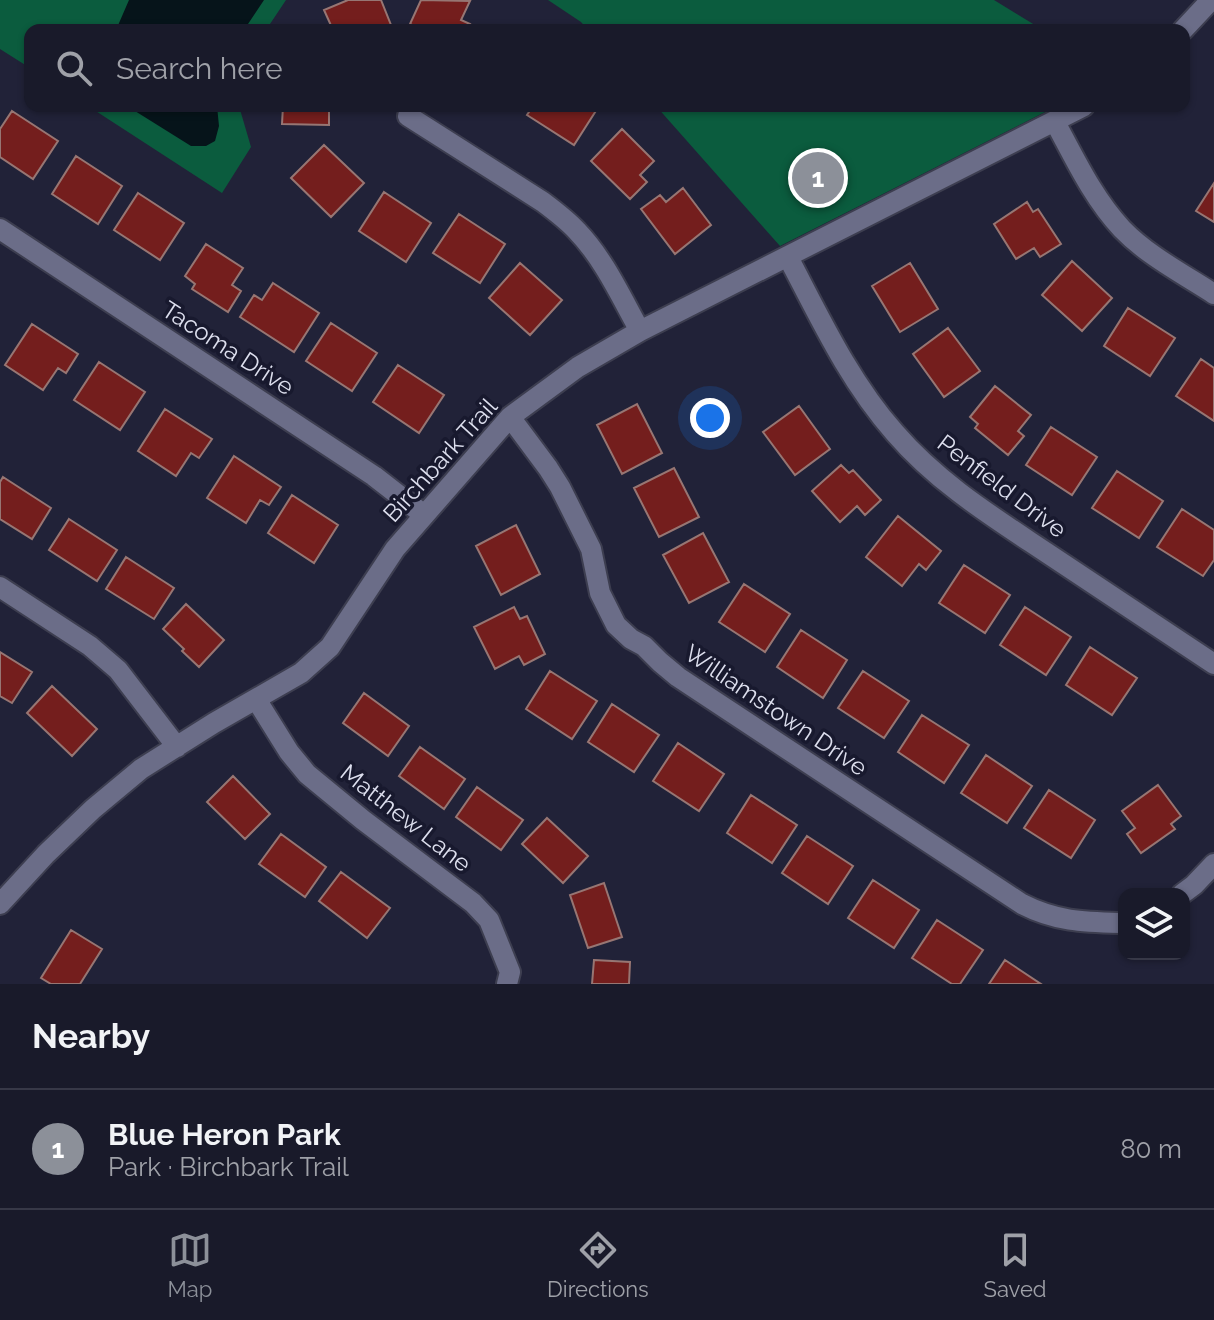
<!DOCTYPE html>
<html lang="en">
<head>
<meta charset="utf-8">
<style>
  :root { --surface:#191a2a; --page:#222332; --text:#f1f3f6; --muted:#9fa1a8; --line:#373847; --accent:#8c9099 }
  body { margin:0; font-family:Raleway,sans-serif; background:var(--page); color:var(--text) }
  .controls { position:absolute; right:24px; bottom:24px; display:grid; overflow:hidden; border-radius:16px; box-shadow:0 2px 6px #0004 }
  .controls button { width:72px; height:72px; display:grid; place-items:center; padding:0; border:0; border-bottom:2px solid var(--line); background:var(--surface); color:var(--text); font:40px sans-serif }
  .you { position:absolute; left:710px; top:418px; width:28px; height:28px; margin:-20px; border:6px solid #fff; border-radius:50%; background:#1a73e8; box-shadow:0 0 0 12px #1a73e833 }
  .badge { display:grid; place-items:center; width:52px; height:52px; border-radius:50%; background:var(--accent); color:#fff; font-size:26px; font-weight:700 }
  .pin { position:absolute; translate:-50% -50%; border:4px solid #fff; box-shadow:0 2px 8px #0006 }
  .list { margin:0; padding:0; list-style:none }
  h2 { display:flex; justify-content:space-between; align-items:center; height:104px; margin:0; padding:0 32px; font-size:34px }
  h2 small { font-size:26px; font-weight:400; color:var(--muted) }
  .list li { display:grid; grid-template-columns:52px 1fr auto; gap:24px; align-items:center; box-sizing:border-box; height:120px; padding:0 32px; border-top:2px solid var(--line) }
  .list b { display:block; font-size:30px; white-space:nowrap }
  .list p { margin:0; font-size:26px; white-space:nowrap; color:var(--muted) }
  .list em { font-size:26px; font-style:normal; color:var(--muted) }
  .icon { flex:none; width:44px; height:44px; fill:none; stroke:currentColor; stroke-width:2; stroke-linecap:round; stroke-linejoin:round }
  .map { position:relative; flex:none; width:1214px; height:984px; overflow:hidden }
  .search { position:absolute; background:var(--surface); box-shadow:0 2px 6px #0004; left:24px; right:24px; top:24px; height:88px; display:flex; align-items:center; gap:20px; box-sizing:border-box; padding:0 28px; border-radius:16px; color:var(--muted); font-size:30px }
  .sheet { height:224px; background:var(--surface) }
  nav { display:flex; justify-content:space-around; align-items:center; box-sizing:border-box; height:112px; border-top:2px solid var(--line); background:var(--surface); font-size:22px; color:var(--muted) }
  nav a { display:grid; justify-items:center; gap:4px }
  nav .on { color:var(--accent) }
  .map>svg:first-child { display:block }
</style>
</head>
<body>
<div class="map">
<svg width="1214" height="984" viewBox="0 0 1214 984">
  <rect width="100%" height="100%" fill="#212238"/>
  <path fill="#0b5c3e" d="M0 0H286L266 30H30V68L0 49Z
    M548 0H994L1043 30H588L581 22Z
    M88 106H239L251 147 222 193Z
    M656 106H1057L780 246Z"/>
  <path fill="#06141a" d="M129 0H264L244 30H116Z
    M127 106H217L219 126 215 141 206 146H191Z"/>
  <path fill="#741e1d" stroke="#977673" stroke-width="2" d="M348 0H381L393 30H333L324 10Z
    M421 0 470 1 461 20 470 24 467 30H423L410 24Z
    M283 106H329V125L282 124Z
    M533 106H599L574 145 527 115Z
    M12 111 58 141 33 179 0 157V129Z
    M622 129 654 161 640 175 647 182 630 199 591 161Z
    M324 145 364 183 331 217 291 178Z
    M76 156 122 186 98 224 52 194Z
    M1214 183V222L1196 211Z
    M683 188 711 225 675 254 641 209 660 195 666 202Z
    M384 192 431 223 406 262 359 231Z
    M138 193 184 223 160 260 114 230Z
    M1027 202 1033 212 1038 209 1061 244 1040 257 1034 248 1016 259 994 224Z
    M459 214 505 244 480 283 433 253Z
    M206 244 243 268 232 285 241 291 228 312 192 289 195 284 185 276Z
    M1072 261 1112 298 1082 331 1042 295Z
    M520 263 562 300 530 335 489 298Z
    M910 263 938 309 900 332 872 286Z
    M273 283 319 313 294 352 240 317 254 295 262 300Z
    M1128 308 1175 338 1150 376 1104 346Z
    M331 323 377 353 352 391 306 361Z
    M32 324 78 354 66 373 58 368 43 390 5 365Z
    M948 328 980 371 944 397 913 354Z
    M1201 359 1214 368V421L1176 396Z
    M99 362 145 392 120 430 74 400Z
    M398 365 444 395 419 433 373 402Z
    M995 386 1031 415 1018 431 1024 436 1008 455 975 428 978 424 970 417Z
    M637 404 662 453 622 474 597 425Z
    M799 406 830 449 795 475 763 432Z
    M165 409 212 439 199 458 191 453 176 476 138 451Z
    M1051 427 1097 457 1072 495 1026 465Z
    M234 456 281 487 269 505 260 500 246 523 207 498Z
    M841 465 849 473 853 470 881 500 865 515 857 506 840 522 812 491Z
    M674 468 699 517 659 537 634 488Z
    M1117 471 1163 501 1139 538 1092 508Z
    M3 477 51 508 32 539 0 519V482Z
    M292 495 338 525 314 563 268 533Z
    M1182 509 1214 530V560L1203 576 1157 547Z
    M898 516 941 551 926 570 919 564 902 586 866 557Z
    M69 519 117 550 97 581 49 550Z
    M516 525 540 574 501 595 476 546Z
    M703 533 729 582 689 603 663 555Z
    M126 557 174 588 154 619 106 589Z
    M964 565 1010 595 985 633 939 603Z
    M744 584 790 614 765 652 719 622Z
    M186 604 224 640 199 667 182 651 184 649 163 629Z
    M514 607 520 619 527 616 545 654 524 665 519 656 495 669 474 627Z
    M1025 607 1071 637 1046 675 1000 645Z
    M801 630 847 660 823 698 777 667Z
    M1090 647 1137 678 1112 715 1066 685Z
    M0 652 32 672 12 703 0 696Z
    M550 671 597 701 572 739 526 709Z
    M863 671 909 701 884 738 838 708Z
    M52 686 97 729 72 756 27 713Z
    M364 693 409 726 388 756 343 723Z
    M612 704 659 735 634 772 588 742Z
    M922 715 969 745 944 783 898 752Z
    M678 743 724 774 699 811 653 781Z
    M420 747 465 779 444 809 399 776Z
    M986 755 1032 786 1007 823 961 793Z
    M233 776 270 814 245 839 207 802Z
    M1158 785 1181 816 1171 824 1175 829 1141 853 1127 834 1135 828 1122 811Z
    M477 787 523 820 501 850 456 817Z
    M1049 790 1095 820 1071 858 1024 828Z
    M751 795 797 825 772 863 727 833Z
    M547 818 588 856 563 883 522 844Z
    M281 834 326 867 305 897 259 864Z
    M807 836 853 866 828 904 782 873Z
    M341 872 390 908 367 938 319 901Z
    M873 880 919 910 894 948 848 918Z
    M604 883 622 937 588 948 570 895Z
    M937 920 983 950 960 984H952L912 958Z
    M71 930 102 949 80 984H51L41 978Z
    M594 960 630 962 629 984H592Z
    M1005 960 1041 984H989Z"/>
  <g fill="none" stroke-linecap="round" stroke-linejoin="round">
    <defs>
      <path id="street" d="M1183 30 1211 0
        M408 116 543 202C555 211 567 220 577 231 604 259 621 297 640 331
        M1055 122C1075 159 1093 198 1122 229 1147 255 1183 274 1214 294
        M0 229 374 476 424 515
        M788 257C820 318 849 381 895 433 938 483 993 517 1047 553 1103 590 1158 627 1214 664
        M510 417 548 468 560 487 591 549 600 593 616 625 631 639 644 646 660 662 678 677 1022 904C1057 922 1085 922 1124 923
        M0 587 90 646 118 670 177 747
        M256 699 289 752 307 774 363 820 473 903 489 920 510 972 507 984
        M1182 894 1194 885 1214 864
        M0 904 46 854 93 809 141 769 214 723 301 673 330 647 395 549 510 417 578 367 640 331 1084 106"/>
    </defs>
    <use href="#street" stroke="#3d3e50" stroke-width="24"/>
    <use href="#street" stroke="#6b6d88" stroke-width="20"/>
  </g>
  <g text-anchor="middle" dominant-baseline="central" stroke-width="7" stroke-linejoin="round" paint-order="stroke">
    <g font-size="24" fill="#dcdeed" stroke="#18192e">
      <text transform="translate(228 348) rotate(33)">Tacoma Drive</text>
      <text transform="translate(440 460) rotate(-48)">Birchbark Trail</text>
      <text transform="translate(1002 486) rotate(37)">Penfield Drive</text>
      <text transform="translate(776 710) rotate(34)">Williamstown Drive</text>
      <text transform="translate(406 818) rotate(38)">Matthew Lane</text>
    </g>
  </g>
</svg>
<div class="controls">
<button><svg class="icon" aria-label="layers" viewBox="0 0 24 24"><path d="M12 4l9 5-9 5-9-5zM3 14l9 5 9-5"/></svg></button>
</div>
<div class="you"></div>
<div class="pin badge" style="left:818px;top:178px">1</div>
<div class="search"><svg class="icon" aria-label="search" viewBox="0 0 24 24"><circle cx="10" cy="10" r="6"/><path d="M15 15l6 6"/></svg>Search here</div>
</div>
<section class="sheet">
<h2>Nearby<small></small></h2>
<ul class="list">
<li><span class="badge">1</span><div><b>Blue Heron Park</b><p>Park · Birchbark Trail</p></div><em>80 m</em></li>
</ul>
</section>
<nav>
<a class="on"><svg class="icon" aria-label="map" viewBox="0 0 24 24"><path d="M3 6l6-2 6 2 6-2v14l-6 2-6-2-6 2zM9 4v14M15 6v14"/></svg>Map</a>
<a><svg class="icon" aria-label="directions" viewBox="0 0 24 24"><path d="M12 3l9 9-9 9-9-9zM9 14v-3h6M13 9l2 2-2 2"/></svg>Directions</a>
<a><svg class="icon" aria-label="saved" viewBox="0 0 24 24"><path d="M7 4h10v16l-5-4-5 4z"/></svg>Saved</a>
</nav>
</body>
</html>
